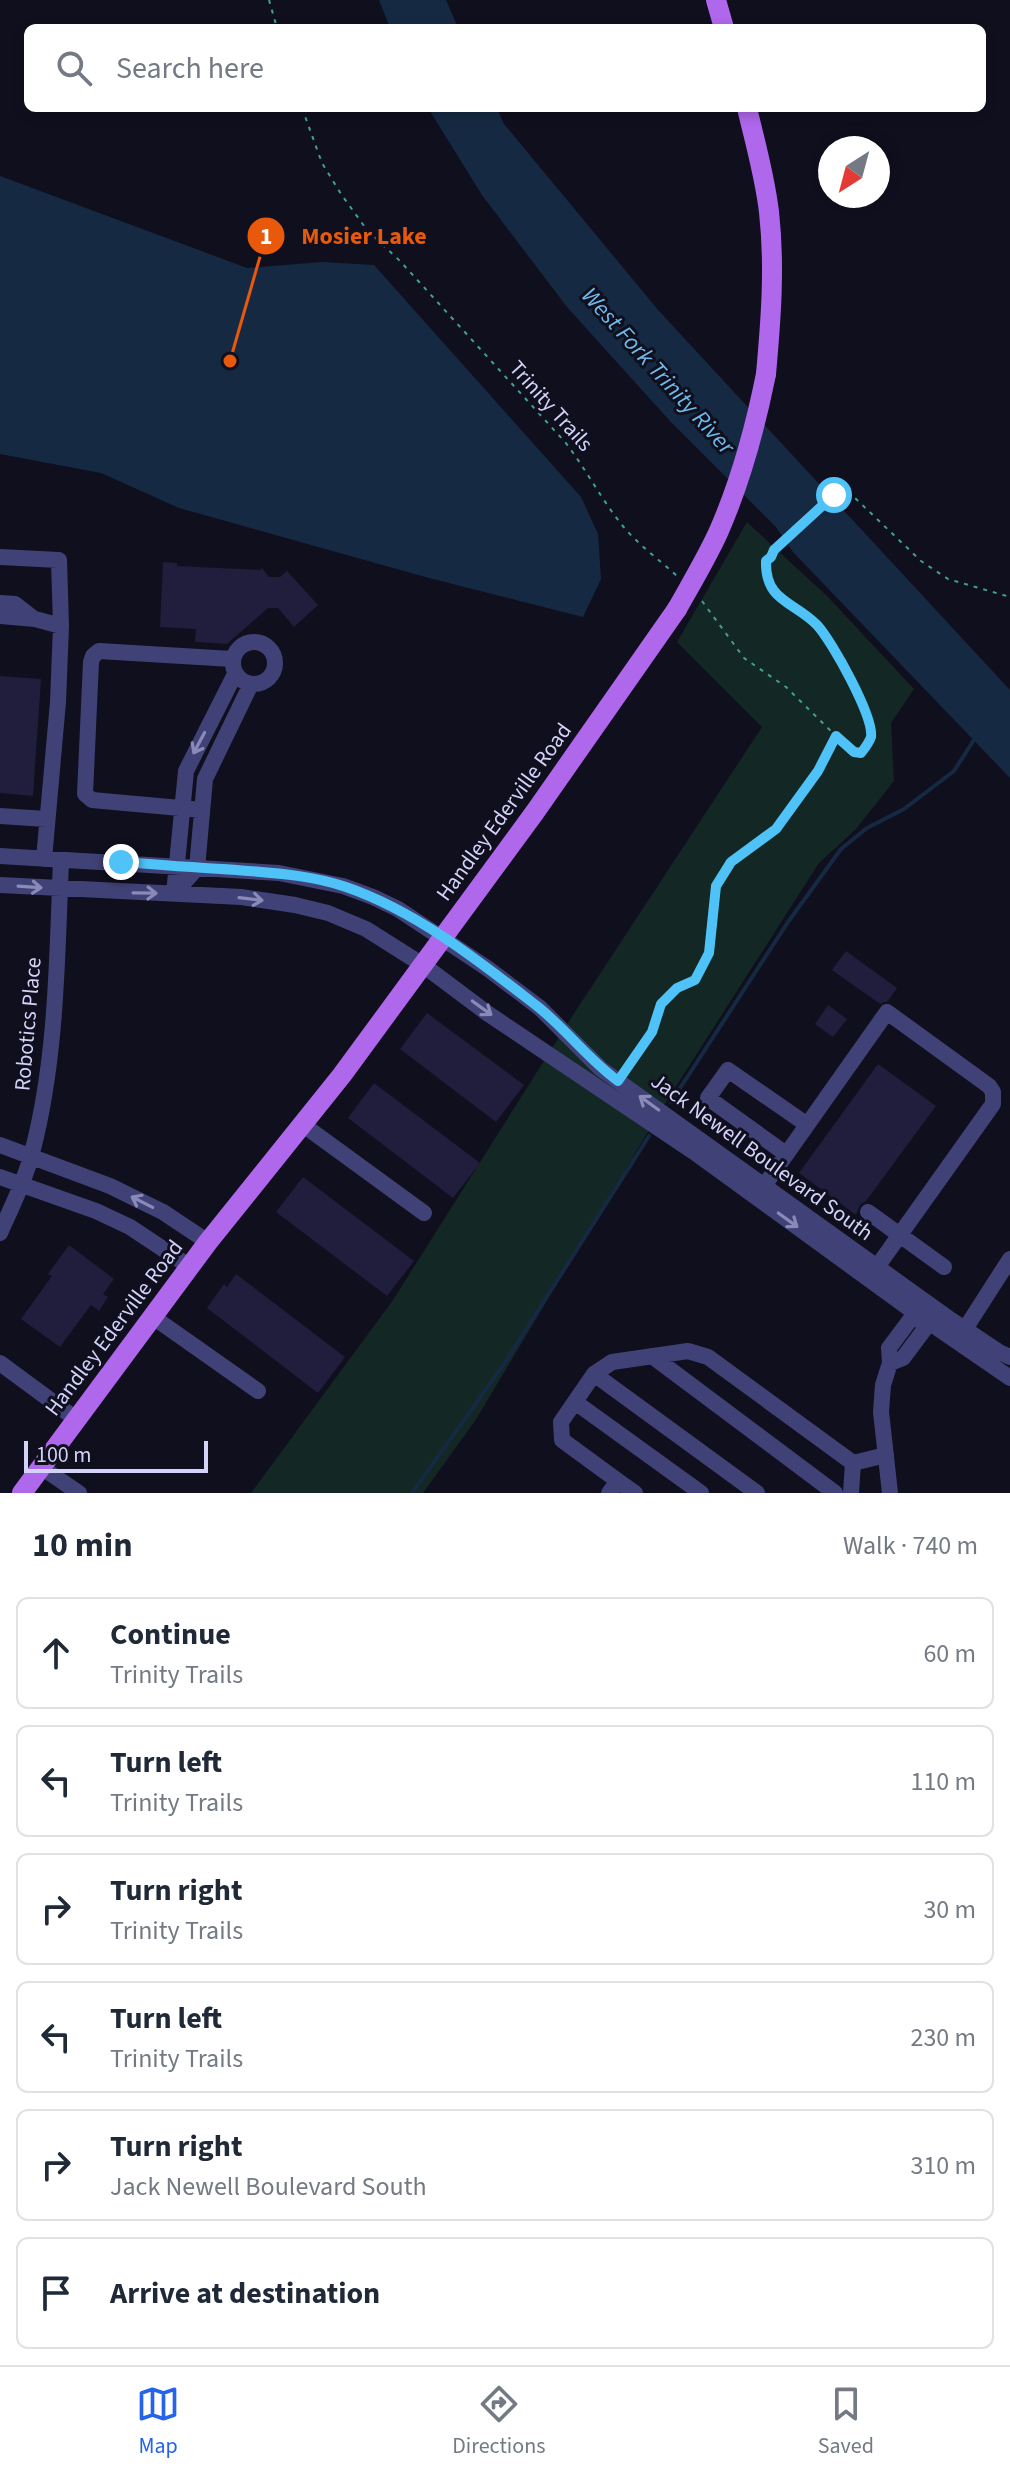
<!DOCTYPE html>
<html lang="en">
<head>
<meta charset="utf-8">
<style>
  :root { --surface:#fff; --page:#f6f6f7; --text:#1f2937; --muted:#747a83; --line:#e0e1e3; --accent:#2563eb }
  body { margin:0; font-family:"Source Sans 3",sans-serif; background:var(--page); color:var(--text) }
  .compass { position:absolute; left:818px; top:136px; width:72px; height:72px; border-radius:50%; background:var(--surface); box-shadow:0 4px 12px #0003; rotate:216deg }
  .scale { position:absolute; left:24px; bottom:20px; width:184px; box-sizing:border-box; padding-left:8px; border:4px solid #d3d2f9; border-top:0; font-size:22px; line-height:28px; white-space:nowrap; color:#d3d2f9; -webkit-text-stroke:6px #100f1e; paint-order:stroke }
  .stop { position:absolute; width:24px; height:24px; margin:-18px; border:6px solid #4fc3f7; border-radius:50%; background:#fff }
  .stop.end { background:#4fc3f7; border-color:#fff; box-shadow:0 2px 8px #0008 }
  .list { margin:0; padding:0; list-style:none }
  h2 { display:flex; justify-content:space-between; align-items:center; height:104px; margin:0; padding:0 32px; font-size:34px }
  h2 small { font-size:26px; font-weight:400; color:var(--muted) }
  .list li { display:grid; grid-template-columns:52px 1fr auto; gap:24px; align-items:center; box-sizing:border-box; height:112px; margin:0 16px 16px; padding:0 16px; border:2px solid var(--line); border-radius:12px }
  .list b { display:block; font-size:30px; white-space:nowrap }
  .list p { margin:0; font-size:26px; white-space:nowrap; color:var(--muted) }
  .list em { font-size:26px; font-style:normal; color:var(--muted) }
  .icon { flex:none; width:44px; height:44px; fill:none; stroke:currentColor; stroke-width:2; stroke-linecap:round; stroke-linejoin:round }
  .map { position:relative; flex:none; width:1010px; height:1493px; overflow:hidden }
  .search { position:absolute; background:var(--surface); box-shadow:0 4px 12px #0003; left:24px; right:24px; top:24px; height:88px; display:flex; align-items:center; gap:20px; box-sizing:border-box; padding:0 28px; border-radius:12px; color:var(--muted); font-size:30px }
  .sheet { height:872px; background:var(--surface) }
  nav { display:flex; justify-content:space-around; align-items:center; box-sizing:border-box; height:112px; border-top:2px solid var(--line); background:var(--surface); font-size:22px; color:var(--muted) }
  nav a { display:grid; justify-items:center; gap:4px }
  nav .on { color:var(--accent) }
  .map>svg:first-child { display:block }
</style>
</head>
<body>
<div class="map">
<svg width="1010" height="1493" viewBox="0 0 1010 1493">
  <rect width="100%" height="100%" fill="#100f1e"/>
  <path fill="#132725" d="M747 522 828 597 914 689 891 723 894 781 856 829 819 863 664 1105 475 1421 423 1493H251L393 1300 571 1018 762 727 677 642Z"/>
  <path fill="#152a42" d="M379 0H446L458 28H390Z
    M428 108H497L504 124 659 311 1010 690V778L793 552 776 527 670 421 567 307 482 195Z
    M0 176 247 268 322 262 374 265 581 497 598 534 601 579 583 617 429 578 179 508 101 473 0 454Z"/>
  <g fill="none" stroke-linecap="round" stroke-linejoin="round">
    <path stroke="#152a42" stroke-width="4" d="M671 1102 788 922 841 849 867 828 904 809 954 771 977 735
      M412 1493 504 1364 649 1136"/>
  </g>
  <path fill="#211d3c" d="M163 562 177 563V566L260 570 262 568 269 577H280L287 571 318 605 294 627 278 608H268L227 644 195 642 196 629 160 627Z
    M0 676 41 679 33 796 0 793Z
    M846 951 897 988 888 1001 880 1004 832 970Z
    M828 1005 847 1019 833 1037 815 1024Z
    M427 1013 524 1085 496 1122 400 1049Z
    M878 1064 936 1106 866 1201 860 1205 856 1215 799 1173Z
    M374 1083 480 1163 453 1198 348 1118Z
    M303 1177 414 1261 387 1296 276 1212Z
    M69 1245 114 1279 103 1294 108 1297 99 1311 91 1305 60 1347 21 1319 52 1276 48 1274Z
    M236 1274 345 1357 318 1393 207 1308 224 1284 227 1287Z"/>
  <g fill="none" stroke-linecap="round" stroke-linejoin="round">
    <path stroke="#3da294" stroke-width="2" stroke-dasharray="4 6" stroke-linecap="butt" d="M269 0 277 28
      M302 108 322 163 341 194 367 230 400 261 565 442C586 469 601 499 622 525 638 545 660 560 678 577
      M702 601 744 658 786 687 836 736
      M626 1069 652 1032 661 1004 677 988 695 980 709 953 716 886 731 862 776 829 818 771 836 736 854 752 861 753C865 748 869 743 870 737 874 717 832 641 817 625 794 601 766 602 766 561L771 557 774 550 834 495 844 492 855 498 921 561 948 579 1010 597"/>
    <path stroke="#404277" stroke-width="16" d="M0 557 59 560 61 626
      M0 603 15 604 33 618
      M0 616 35 619 61 626 58 702 44 859
      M233 663a21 21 0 1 1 42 0a21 21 0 1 1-42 0Z
      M202 810 92 800 85 794 91 662 93 656 99 651 232 659
      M0 816 46 819
      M0 856 279 873 343 886 373 897 398 909 487 968 540 1008 601 1069 951 1320 999 1352 1010 1357
      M0 885 241 897 295 905 328 913 366 929 423 965 487 1013 694 1152 914 1312 1010 1378
      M174 894 186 771 235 674
      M174 894 197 868 205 779 251 684
      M302 1124 424 1213
      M0 1145 110 1186 163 1212 208 1242
      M786 1154 708 1098 728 1070 806 1124
      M0 1177 96 1211 130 1227 190 1267
      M759 1193 887 1012 989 1086 993 1092V1104L872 1274
      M868 1212 944 1267
      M0 1233C11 1208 25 1181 32 1153 57 1058 57 958 61 860
      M153 1317 258 1391
      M922 1317 910 1320 889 1348 890 1363 903 1358 924 1330 922 1317 926 1312
      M965 1329 1010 1259
      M652 1356 835 1493
      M0 1363 76 1419
      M890 1363 883 1385 881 1412 890 1493
      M594 1374 757 1493
      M575 1402 701 1493
      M41 1467 79 1493
      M618 1481 562 1440 561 1422 594 1374 612 1362 688 1351 708 1357 853 1463 886 1455
      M609 1493 618 1481 635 1493
      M851 1493 853 1463"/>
    <path stroke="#af67eb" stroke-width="20" d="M716 0 724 28
      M747 108C755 142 765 177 769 212 775 266 771 319 766 374
      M22 1493 208 1242 342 1075 535 812 677 609"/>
    <path stroke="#af67eb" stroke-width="20" d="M677 609C691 584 706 559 718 533 741 481 755 429 766 374"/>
  </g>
  <defs><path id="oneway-shaft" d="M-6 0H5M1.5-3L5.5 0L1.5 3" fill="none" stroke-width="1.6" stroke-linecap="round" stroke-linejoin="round" transform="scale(2)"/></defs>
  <g stroke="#8a8ab8">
    <use href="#oneway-shaft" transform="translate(199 743) rotate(118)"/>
    <use href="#oneway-shaft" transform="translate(30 887) rotate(4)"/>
    <use href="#oneway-shaft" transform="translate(145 893) rotate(1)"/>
    <use href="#oneway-shaft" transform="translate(251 899) rotate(7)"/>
    <use href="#oneway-shaft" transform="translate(482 1008) rotate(36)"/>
    <use href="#oneway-shaft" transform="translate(649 1103) rotate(-144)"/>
    <use href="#oneway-shaft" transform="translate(142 1202) rotate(-153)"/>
    <use href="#oneway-shaft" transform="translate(788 1220) rotate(36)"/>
  </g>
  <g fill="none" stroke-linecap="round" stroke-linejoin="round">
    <path stroke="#4fc3f7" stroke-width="10" d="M121 862C160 865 198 868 237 870 273 873 311 875 346 887 416 911 479 961 537 1006 566 1029 588 1059 618 1081L652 1032 661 1004 677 988 695 980 709 953 716 886 731 862 776 829 818 771 836 736 854 752 861 753C865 748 869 743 871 737 874 717 832 641 817 625 794 601 765 602 766 561L771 557 774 550 834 495"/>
  </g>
  <g text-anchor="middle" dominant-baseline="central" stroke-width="6" stroke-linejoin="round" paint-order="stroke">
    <g font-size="22" fill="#d3d2f9" stroke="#100f1e">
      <text transform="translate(551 406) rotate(48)">Trinity Trails</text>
      <text transform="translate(504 812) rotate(-54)">Handley Ederville Road</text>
      <text transform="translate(28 1024) rotate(-85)">Robotics Place</text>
      <text transform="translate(762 1157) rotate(36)">Jack Newell Boulevard South</text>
      <text transform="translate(114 1328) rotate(-53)">Handley Ederville Road</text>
    </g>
    <g font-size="24" font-style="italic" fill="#6dbbec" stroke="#100f1e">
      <text transform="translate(658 371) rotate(48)">West Fork Trinity River</text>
    </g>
  </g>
  <path fill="none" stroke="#e8590c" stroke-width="3" d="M230 361L266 236"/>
  <g fill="#e8590c" stroke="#100f1e" stroke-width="3">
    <circle cx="230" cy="361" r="8"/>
    <circle cx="266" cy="236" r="20"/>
  </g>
  <g font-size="24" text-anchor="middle" font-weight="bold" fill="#fff">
    <text x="266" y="244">1</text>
  </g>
  <g font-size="24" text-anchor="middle" font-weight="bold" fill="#e8590c" stroke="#100f1e" stroke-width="6" stroke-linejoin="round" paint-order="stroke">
    <text x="364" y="244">Mosier Lake</text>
  </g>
</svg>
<svg class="compass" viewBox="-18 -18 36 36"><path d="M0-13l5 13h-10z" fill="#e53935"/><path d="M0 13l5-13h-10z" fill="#747a83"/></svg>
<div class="scale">100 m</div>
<div class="stop" style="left:834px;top:495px"></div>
<div class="stop end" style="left:121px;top:862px"></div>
<div class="search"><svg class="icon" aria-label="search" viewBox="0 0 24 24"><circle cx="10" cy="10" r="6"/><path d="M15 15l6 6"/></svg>Search here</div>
</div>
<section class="sheet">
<h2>10 min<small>Walk · 740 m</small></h2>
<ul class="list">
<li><svg class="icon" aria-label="ahead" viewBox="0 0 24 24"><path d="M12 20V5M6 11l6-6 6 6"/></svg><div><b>Continue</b><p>Trinity Trails</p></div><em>60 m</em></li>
<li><svg class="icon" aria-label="left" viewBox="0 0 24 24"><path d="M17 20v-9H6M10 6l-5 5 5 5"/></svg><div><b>Turn left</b><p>Trinity Trails</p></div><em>110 m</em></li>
<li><svg class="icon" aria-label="right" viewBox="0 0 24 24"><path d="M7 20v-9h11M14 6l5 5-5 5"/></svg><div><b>Turn right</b><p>Trinity Trails</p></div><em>30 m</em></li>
<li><svg class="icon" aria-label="left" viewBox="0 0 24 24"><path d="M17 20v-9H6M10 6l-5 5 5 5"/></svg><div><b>Turn left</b><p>Trinity Trails</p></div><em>230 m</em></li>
<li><svg class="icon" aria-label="right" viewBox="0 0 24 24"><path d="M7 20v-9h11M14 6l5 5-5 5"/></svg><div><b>Turn right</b><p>Jack Newell Boulevard South</p></div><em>310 m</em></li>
<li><svg class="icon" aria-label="arrive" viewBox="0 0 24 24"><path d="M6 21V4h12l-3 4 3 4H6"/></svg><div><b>Arrive at destination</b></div></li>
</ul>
</section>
<nav>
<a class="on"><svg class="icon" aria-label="map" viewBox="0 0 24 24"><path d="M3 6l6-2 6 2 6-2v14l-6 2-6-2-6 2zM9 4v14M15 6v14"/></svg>Map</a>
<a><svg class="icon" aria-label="directions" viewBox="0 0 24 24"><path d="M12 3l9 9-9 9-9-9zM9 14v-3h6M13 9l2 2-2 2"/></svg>Directions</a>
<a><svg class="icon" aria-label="saved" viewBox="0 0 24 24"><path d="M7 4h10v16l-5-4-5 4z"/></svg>Saved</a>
</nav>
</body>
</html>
